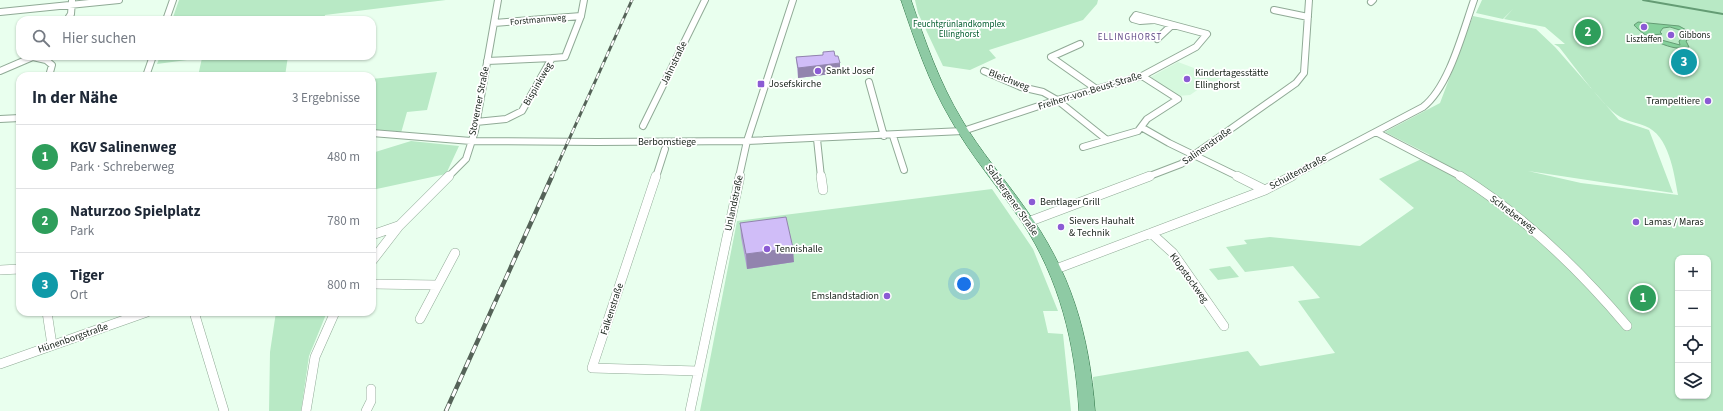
<!DOCTYPE html>
<html lang="de">
<head>
<meta charset="utf-8">
<style>
  :root { --surface:#fff; --page:#f2f2f3; --text:#1f2937; --muted:#747a83; --line:#e0e1e3; --accent:#0f766e }
  body { margin:0; font-family:"Source Sans 3",sans-serif; background:var(--page); color:var(--text) }
  .controls { position:absolute; right:12px; bottom:12px; display:grid; overflow:hidden; border-radius:8px; box-shadow:0 1px 3px #0004 }
  .controls button { width:36px; height:36px; display:grid; place-items:center; padding:0; border:0; border-bottom:1px solid var(--line); background:var(--surface); color:var(--text); font:20px sans-serif }
  .you { position:absolute; left:964px; top:284px; width:14px; height:14px; margin:-10px; border:3px solid #fff; border-radius:50%; background:#1a73e8; box-shadow:0 0 0 6px #1a73e833 }
  .badge { display:grid; place-items:center; width:26px; height:26px; border-radius:50%; background:var(--accent); color:#fff; font-size:13px; font-weight:700 }
  .pin { position:absolute; translate:-50% -50%; border:2px solid #fff; box-shadow:0 1px 4px #0006 }
  .list { margin:0; padding:0; list-style:none }
  h2 { display:flex; justify-content:space-between; align-items:center; height:52px; margin:0; padding:0 16px; font-size:17px }
  h2 small { font-size:13px; font-weight:400; color:var(--muted) }
  .list li { display:grid; grid-template-columns:26px 1fr auto; gap:12px; align-items:center; box-sizing:border-box; height:64px; padding:0 16px; border-top:1px solid var(--line) }
  .list b { display:block; font-size:15px; white-space:nowrap }
  .list p { margin:0; font-size:13px; white-space:nowrap; color:var(--muted) }
  .list em { font-size:13px; font-style:normal; color:var(--muted) }
  .icon { flex:none; width:22px; height:22px; fill:none; stroke:currentColor; stroke-width:2; stroke-linecap:round; stroke-linejoin:round }
  .map { position:relative; flex:none; width:1723px; height:411px; overflow:hidden }
  .search { position:absolute; background:var(--surface); box-shadow:0 1px 3px #0004; left:16px; top:16px; width:360px; height:44px; display:flex; align-items:center; gap:10px; box-sizing:border-box; padding:0 14px; border-radius:12px; color:var(--muted); font-size:15px }
  .panel { position:absolute; background:var(--surface); box-shadow:0 1px 3px #0004; left:16px; top:72px; width:360px; height:244px; border-radius:12px }
  .map>svg:first-child { display:block }
</style>
</head>
<body>
<div class="map">
<svg width="1723" height="411" viewBox="0 0 1723 411">
  <rect width="100%" height="100%" fill="#e9ffee"/>
  <path fill="#d6f9de" d="M1178 62 1218 77 1226 83 1206 81 1204 82 1206 84 1190 95 1178 96 1151 77Z"/>
  <path fill="#b8e9c5" fill-rule="evenodd" d="M179 0H446L325 15 324 20H172Z
    M915 0H1098L1097 4 1083 20 989 50 996 58 970 70 943 66 918 13Z
    M1482 0H1723V411H1094L1093 377 1248 351 1260 366 1335 353 1298 301 1320 298 1293 266 1245 272 1226 247 1247 244 1244 240 1270 237 1360 246 1414 208 1379 179 1430 155 1385 132 1440 103 1473 16 1536 29 1555 47 1619 120 1649 130 1673 193 1528 171 1581 183 1678 195C1674 173 1669 135 1645 126 1632 121 1623 121 1612 111 1593 93 1575 67 1559 47L1554 44H1565L1545 27 1504 19 1513 9 1503 19 1476 13ZM1521 215 1560 248 1585 273 1631 326ZM1678 258H1708V396H1678Z
    M160 56H288L285 76H198L202 58 157 64Z
    M437 72 427 110 407 112 401 133 372 131V79Z
    M411 141 459 146 446 174 372 190V153Z
    M992 189 1033 249 1058 311H1043L1048 333 1063 334 1071 411H700L737 221Z
    M1230 266 1239 277 1218 280 1209 269Z
    M276 312H327L309 356 301 411H269L270 352Z"/>
  <path fill="#86d19c" stroke="#649c74" fill-rule="evenodd" d="M1638 22 1679 26 1690 32 1692 39 1687 40 1686 41 1689 47C1673 53 1644 37 1634 25ZM1670 27 1683 31 1682 35 1684 37 1679 41 1680 45 1654 38 1652 35 1662 34 1660 32 1663 28Z"/>
  <g fill="none" stroke-linecap="round" stroke-linejoin="round">
    <path stroke="#649c74" stroke-width="2" d="M1643 0 1723 14"/>
    <defs>
      <path id="minor-far1" d="M1371 2 1373 0
        M1274 10 1308 17
        M0 12 119 0
        M67 20 71 14 72 1
        M166 20 173 0
        M494 23 581 16
        M1157 39 1172 25
        M1080 44 1051 57 1095 88
        M33 57 46 60 52 65 49 76
        M487 61 552 58
        M0 71 35 56
        M984 71 1021 87 1043 92 1057 100 1107 140 1138 131 1147 119 1178 99 1142 76
        M146 76 153 56
        M869 82 884 136
        M0 119 20 118
        M476 122 506 119 522 111 552 58 565 57 581 16 584 0
        M643 126 705 0
        M1141 127 1169 143 1239 177
        M1376 132 1462 177
        M372 133 471 141 597 142 747 141 963 131 1057 100 1142 76 1196 47 1207 34 1136 15 1133 19 1140 21 1154 20
        M893 136 904 170
        M817 139 821 177
        M1083 147 1107 140
        M448 177 466 159 475 131 498 0
        M656 177 665 149
        M739 177 747 141 793 0
        M1147 177 1181 164 1296 83 1304 73 1309 0
        M1290 177 1423 107C1449 87 1463 31 1474 0"/>
      <path id="minor" d="M656 176 592 368 698 371
        M821 176 823 190
        M1237 176 1265 190
        M1460 176C1524 216 1578 268 1627 326
        M1028 222 1150 176
        M1151 233 1173 253 1224 326
        M372 235 398 226
        M372 261 399 226 449 176
        M1056 269 1265 190 1292 176
        M0 270 20 269
        M372 284 437 285
        M47 312 52 345
        M194 312 224 411
        M420 319 455 253
        M0 364 147 312
        M306 411 315 357 335 312
        M366 411 371 401V389
        M690 411 740 176"/>
      <path id="primary" d="M901 0H911C925 41 939 82 962 120 980 151 1004 178 1025 208 1071 272 1089 333 1095 411H1079C1075 343 1060 280 1022 222 999 188 971 156 951 120 929 83 915 41 901 0Z"/>
    </defs>
    <use href="#minor-far1" stroke="#90aa96" stroke-width="8"/>
    <use href="#minor" stroke="#90aa96" stroke-width="10"/>
    <use href="#primary" stroke="#33784b" stroke-width="1"/>
    <use href="#minor-far1" stroke="#fff" stroke-width="6"/>
    <use href="#minor" stroke="#fff" stroke-width="9"/>
    <use href="#primary" fill="#8ecaa4" fill-rule="evenodd"/>
    <defs>
      <path id="rail-far1" d="M552 177 632 0"/>
      <path id="rail" d="M446 411 552 176"/>
    </defs>
    <use href="#rail-far1" stroke="#556358" stroke-width="3"/>
    <use href="#rail" stroke="#556358" stroke-width="4.5"/>
    <use href="#rail-far1" stroke="#fff" stroke-width="2" stroke-dasharray="6" stroke-linecap="butt"/>
    <use href="#rail" stroke="#fff" stroke-width="3" stroke-dasharray="8" stroke-linecap="butt"/>
  </g>
  <path fill="#b3a3d5" d="M823 52 840 73 798 78 796 57 823 55Z
    M740 223 794 262 747 269 741 237Z"/>
  <path fill="#9284ae" d="M840 63V73L798 78V68Z
    M793 248 794 262 747 269 746 254Z"/>
  <path fill="#d0bdf8" stroke="#9284ae" d="M834 51 835 56H838L840 63 798 68 796 57 823 55V52Z
    M786 217 793 248 746 254 740 223Z"/>
  <g fill="#8b5bd4" stroke="#fff" stroke-width="1.5">
    <circle cx="1644" cy="27" r="4"/>
    <circle cx="1671" cy="35" r="4"/>
    <circle cx="818" cy="71" r="4"/>
    <circle cx="1187" cy="79" r="4"/>
    <rect x="757" y="80" width="8" height="8" rx="2"/>
    <circle cx="1708" cy="101" r="4"/>
    <circle cx="1032" cy="202" r="4"/>
    <circle cx="1636" cy="222" r="4"/>
    <circle cx="1061" cy="227" r="4"/>
    <circle cx="767" cy="249" r="4"/>
    <circle cx="887" cy="296" r="4"/>
  </g>
  <g text-anchor="middle" dominant-baseline="central" stroke-width="3.5" stroke-linejoin="round" paint-order="stroke">
    <g font-size="9" fill="#162018" stroke="#fff">
      <text transform="translate(538 20) rotate(-5)">Forstmannweg</text>
    </g>
    <g font-size="9" fill="#005c2e" stroke="#fff">
      <text x="959" y="24">Feuchtgrünlandkomplex<tspan x="959" dy="10">Ellinghorst</tspan></text>
    </g>
    <g font-size="9" fill="#162018" stroke="#fff" text-anchor="start">
      <text x="1679" y="35">Gibbons</text>
      <text x="1644" y="39" text-anchor="middle">Lisztaffen</text>
    </g>
    <g font-size="9" letter-spacing="1" fill="#5c4683" stroke="#fff">
      <text x="1130" y="37">ELLINGHORST</text>
    </g>
    <g font-size="10" fill="#162018" stroke="#fff">
      <text transform="translate(674 63) rotate(-64)">Jahnstraße</text>
      <text transform="translate(1009 80) rotate(21)">Bleichweg</text>
      <text transform="translate(538 84) rotate(-60)">Bispinkweg</text>
      <text transform="translate(1090 91) rotate(-17)">Freiherr-von-Beust-Straße</text>
      <text transform="translate(479 101) rotate(-79)">Stoverner Straße</text>
      <text x="667" y="142">Berbomstiege</text>
      <text transform="translate(1207 146) rotate(-35)">Salinenstraße</text>
      <text transform="translate(1298 172) rotate(-28)">Schultenstraße</text>
      <text transform="translate(1012 200) rotate(55)">Salzbergener Straße</text>
      <text transform="translate(734 203) rotate(-78)">Unlandstraße</text>
      <text transform="translate(1513 214) rotate(37)">Schreberweg</text>
      <text transform="translate(1189 278) rotate(54)">Klopstockweg</text>
      <text transform="translate(612 309) rotate(-72)">Falkenstraße</text>
      <text transform="translate(73 338) rotate(-19)">Hünenborgstraße</text>
    </g>
    <g font-size="10" fill="#162018" stroke="#fff" text-anchor="start">
      <text x="826" y="71">Sankt Josef</text>
      <text x="1195" y="73">Kindertagesstätte<tspan x="1195" dy="12">Ellinghorst</tspan></text>
      <text x="769" y="84">Josefskirche</text>
      <text x="1700" y="101" text-anchor="end">Trampeltiere</text>
      <text x="1040" y="202">Bentlager Grill</text>
      <text x="1069" y="221">Sievers Hauhalt<tspan x="1069" dy="12">&amp; Technik</tspan></text>
      <text x="1644" y="222">Lamas / Maras</text>
      <text x="775" y="249">Tennishalle</text>
      <text x="879" y="296" text-anchor="end">Emslandstadion</text>
    </g>
  </g>
</svg>
<div class="controls">
<button>+</button>
<button>−</button>
<button><svg class="icon" aria-label="locate" viewBox="0 0 24 24"><circle cx="12" cy="12" r="6"/><path d="M12 2v4M12 18v4M2 12h4M18 12h4"/></svg></button>
<button><svg class="icon" aria-label="layers" viewBox="0 0 24 24"><path d="M12 4l9 5-9 5-9-5zM3 14l9 5 9-5"/></svg></button>
</div>
<div class="you"></div>
<div class="pin badge" style="left:1643px;top:298px;background:#2e9e5b">1</div>
<div class="pin badge" style="left:1588px;top:32px;background:#2e9e5b">2</div>
<div class="pin badge" style="left:1684px;top:62px;background:#0f9aa8">3</div>
<div class="search"><svg class="icon" aria-label="search" viewBox="0 0 24 24"><circle cx="10" cy="10" r="6"/><path d="M15 15l6 6"/></svg>Hier suchen</div>
<section class="panel">
<h2>In der Nähe<small>3 Ergebnisse</small></h2>
<ul class="list">
<li><span class="badge" style="background:#2e9e5b">1</span><div><b>KGV Salinenweg</b><p>Park · Schreberweg</p></div><em>480 m</em></li>
<li><span class="badge" style="background:#2e9e5b">2</span><div><b>Naturzoo Spielplatz</b><p>Park</p></div><em>780 m</em></li>
<li><span class="badge" style="background:#0f9aa8">3</span><div><b>Tiger</b><p>Ort</p></div><em>800 m</em></li>
</ul>
</section>
</div>
</body>
</html>
